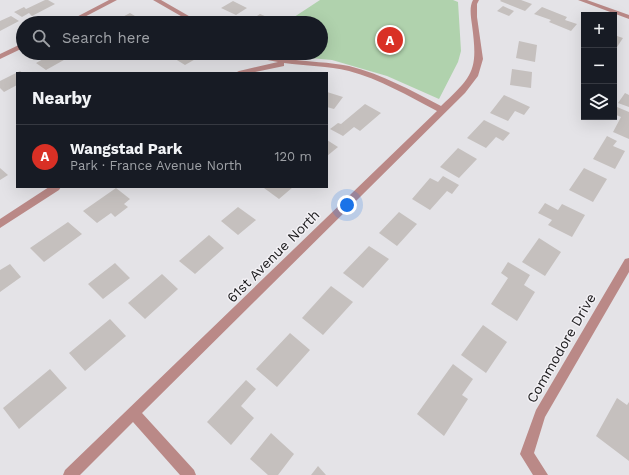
<!DOCTYPE html>
<html lang="en">
<head>
<meta charset="utf-8">
<style>
  :root { --surface:#171b24; --page:#20242c; --text:#f1f3f6; --muted:#9ea1a6; --line:#363941; --accent:#d93025 }
  body { margin:0; font-family:"Work Sans",sans-serif; background:var(--page); color:var(--text) }
  .controls { position:absolute; right:12px; top:12px; display:grid; overflow:hidden; border-radius:0px; box-shadow:0 4px 16px #0002 }
  .controls button { width:36px; height:36px; display:grid; place-items:center; padding:0; border:0; border-bottom:1px solid var(--line); background:var(--surface); color:var(--text); font:20px sans-serif }
  .you { position:absolute; left:347px; top:205px; width:14px; height:14px; margin:-10px; border:3px solid #fff; border-radius:50%; background:#1a73e8; box-shadow:0 0 0 6px #1a73e833 }
  .badge { display:grid; place-items:center; width:26px; height:26px; border-radius:50%; background:var(--accent); color:#fff; font-size:13px; font-weight:700 }
  .pin { position:absolute; translate:-50% -50%; border:2px solid #fff; box-shadow:0 1px 4px #0006 }
  .list { margin:0; padding:0; list-style:none }
  h2 { display:flex; justify-content:space-between; align-items:center; height:52px; margin:0; padding:0 16px; font-size:17px }
  h2 small { font-size:13px; font-weight:400; color:var(--muted) }
  .list li { display:grid; grid-template-columns:26px 1fr auto; gap:12px; align-items:center; box-sizing:border-box; height:64px; padding:0 16px; border-top:1px solid var(--line) }
  .list b { display:block; font-size:15px; white-space:nowrap }
  .list p { margin:0; font-size:13px; white-space:nowrap; color:var(--muted) }
  .list em { font-size:13px; font-style:normal; color:var(--muted) }
  .icon { flex:none; width:22px; height:22px; fill:none; stroke:currentColor; stroke-width:2; stroke-linecap:round; stroke-linejoin:round }
  .map { position:relative; flex:none; width:629px; height:475px; overflow:hidden }
  .search { position:absolute; background:var(--surface); box-shadow:0 4px 16px #0002; left:16px; top:16px; width:312px; height:44px; display:flex; align-items:center; gap:10px; box-sizing:border-box; padding:0 14px; border-radius:22px; color:var(--muted); font-size:15px }
  .panel { position:absolute; background:var(--surface); box-shadow:0 4px 16px #0002; left:16px; top:72px; width:312px; height:116px; border-radius:0px }
  .map>svg:first-child { display:block }
</style>
</head>
<body>
<div class="map">
<svg width="629" height="475" viewBox="0 0 629 475">
  <rect width="100%" height="100%" fill="#e4e3e7"/>
  <path fill="#b0d2ad" d="M320 0H453L458 2 461 51 458 62 439 99 387 76 332 60 277 55 273 53H321V23H285Z"/>
  <path fill="#c5c0be" d="M45 0H48L55 4 32 16 29 13 22 17 14 12 24 7 26 9Z
    M501 0H521L532 4 525 11 500 1Z
    M233 1 247 8 236 15 221 8Z
    M503 6 514 11 509 16 497 11Z
    M542 7 567 17 565 20 577 24 571 31 549 22 551 20 534 14Z
    M130 13 140 19 133 23H111Z
    M260 14 274 20 270 23 248 22Z
    M11 16 19 21 0 31V21Z
    M614 35 623 38 617 47 614 46Z
    M519 41 537 45 535 62 516 58Z
    M54 53H66L71 56 46 70 36 63Z
    M159 53H193L199 57 185 65 167 54 164 56Z
    M512 69 532 72 531 88 510 85Z
    M20 71 23 73H17V85L4 92 0 88V81Z
    M327 92 343 97 334 109 327 107Z
    M625 93 629 95V107L618 103Z
    M504 95 530 107 524 115 515 111 508 121 490 113Z
    M365 104 381 113 360 131 354 127 343 136 330 129 338 123 341 124Z
    M617 107 629 112V139L613 132 621 117 614 114Z
    M484 120 510 133 503 141 496 137 486 148 467 138Z
    M607 136 617 141 613 146 625 151 615 169 593 159Z
    M327 140 338 147 327 156Z
    M458 148 477 159 459 178 440 167Z
    M0 168 8 175 0 180Z
    M584 168 607 179 593 202 569 190Z
    M443 176 459 185 452 194 447 191 430 210 412 199 430 178 438 182Z
    M265 187H293L279 199 264 188Z
    M116 188 130 199 124 204 128 207 115 217 111 213 97 223 83 211Z
    M545 203 558 210 562 204 585 215 572 237 548 225 552 220 538 213Z
    M238 207 256 220 238 235 221 221Z
    M399 212 417 224 397 246 379 233Z
    M68 222 82 234 44 262 30 248Z
    M209 235 224 248 195 274 179 261Z
    M539 238 561 252 545 276 522 262Z
    M369 246 389 259 363 288 343 273Z
    M508 262 530 275 524 285 535 292 517 321 491 304 508 278 501 273Z
    M115 263 130 278 103 299 88 284Z
    M10 264 21 277 0 292V270Z
    M162 274 178 289 145 319 128 303Z
    M331 286 353 302 323 335 302 318Z
    M110 319 126 336 85 371 69 353Z
    M483 325 507 342 486 373 461 355Z
    M290 333 310 350 277 387 256 369Z
    M453 364 473 379 462 395 468 399 444 436 417 414Z
    M50 369 67 388 19 429 3 408Z
    M246 380 256 389 241 406 254 418 231 445 207 422Z
    M617 398 627 405 629 402V461L596 436Z
    M271 433 294 454 278 475H268L250 459Z
    M318 466 326 475H311Z"/>
  <g fill="none" stroke-linecap="round" stroke-linejoin="round">
    <path fill="#ba8987" fill-rule="evenodd" d="M109 0H117L73 23H65Z
      M153 0H161L201 23H193Z
      M473 0H479L477 4V17L483 59 478 76 465 93 142 413 194 470 196 475H180L133 422 80 475H63L65 470 437 111C408 96 380 79 349 71 328 66 306 66 284 63V66L250 73H235L239 71 278 62 262 59 249 53C263 53 275 58 288 59 309 62 329 62 349 66 382 74 412 91 441 106 474 75 478 70 472 25 471 17 469 7 473 0Z
      M578 0H587L629 15V19Z
      M23 43V48L0 59V54Z
      M49 187H61L59 190 0 228V219Z
      M629 258V272L545 417 534 453 548 475H533L520 454 536 410 625 259Z"/>
  </g>
  <g text-anchor="middle" dominant-baseline="central" stroke-width="3" stroke-linejoin="round" paint-order="stroke">
    <g font-size="14" fill="#1c1b1d" stroke="#f2f0f4">
      <text transform="translate(273 256) rotate(-45)">61st Avenue North</text>
      <text transform="translate(561 348) rotate(-60)">Commodore Drive</text>
    </g>
  </g>
</svg>
<div class="controls">
<button>+</button>
<button>−</button>
<button><svg class="icon" aria-label="layers" viewBox="0 0 24 24"><path d="M12 4l9 5-9 5-9-5zM3 14l9 5 9-5"/></svg></button>
</div>
<div class="you"></div>
<div class="pin badge" style="left:390px;top:40px">A</div>
<div class="search"><svg class="icon" aria-label="search" viewBox="0 0 24 24"><circle cx="10" cy="10" r="6"/><path d="M15 15l6 6"/></svg>Search here</div>
<section class="panel">
<h2>Nearby<small></small></h2>
<ul class="list">
<li><span class="badge">A</span><div><b>Wangstad Park</b><p>Park · France Avenue North</p></div><em>120 m</em></li>
</ul>
</section>
</div>
</body>
</html>
